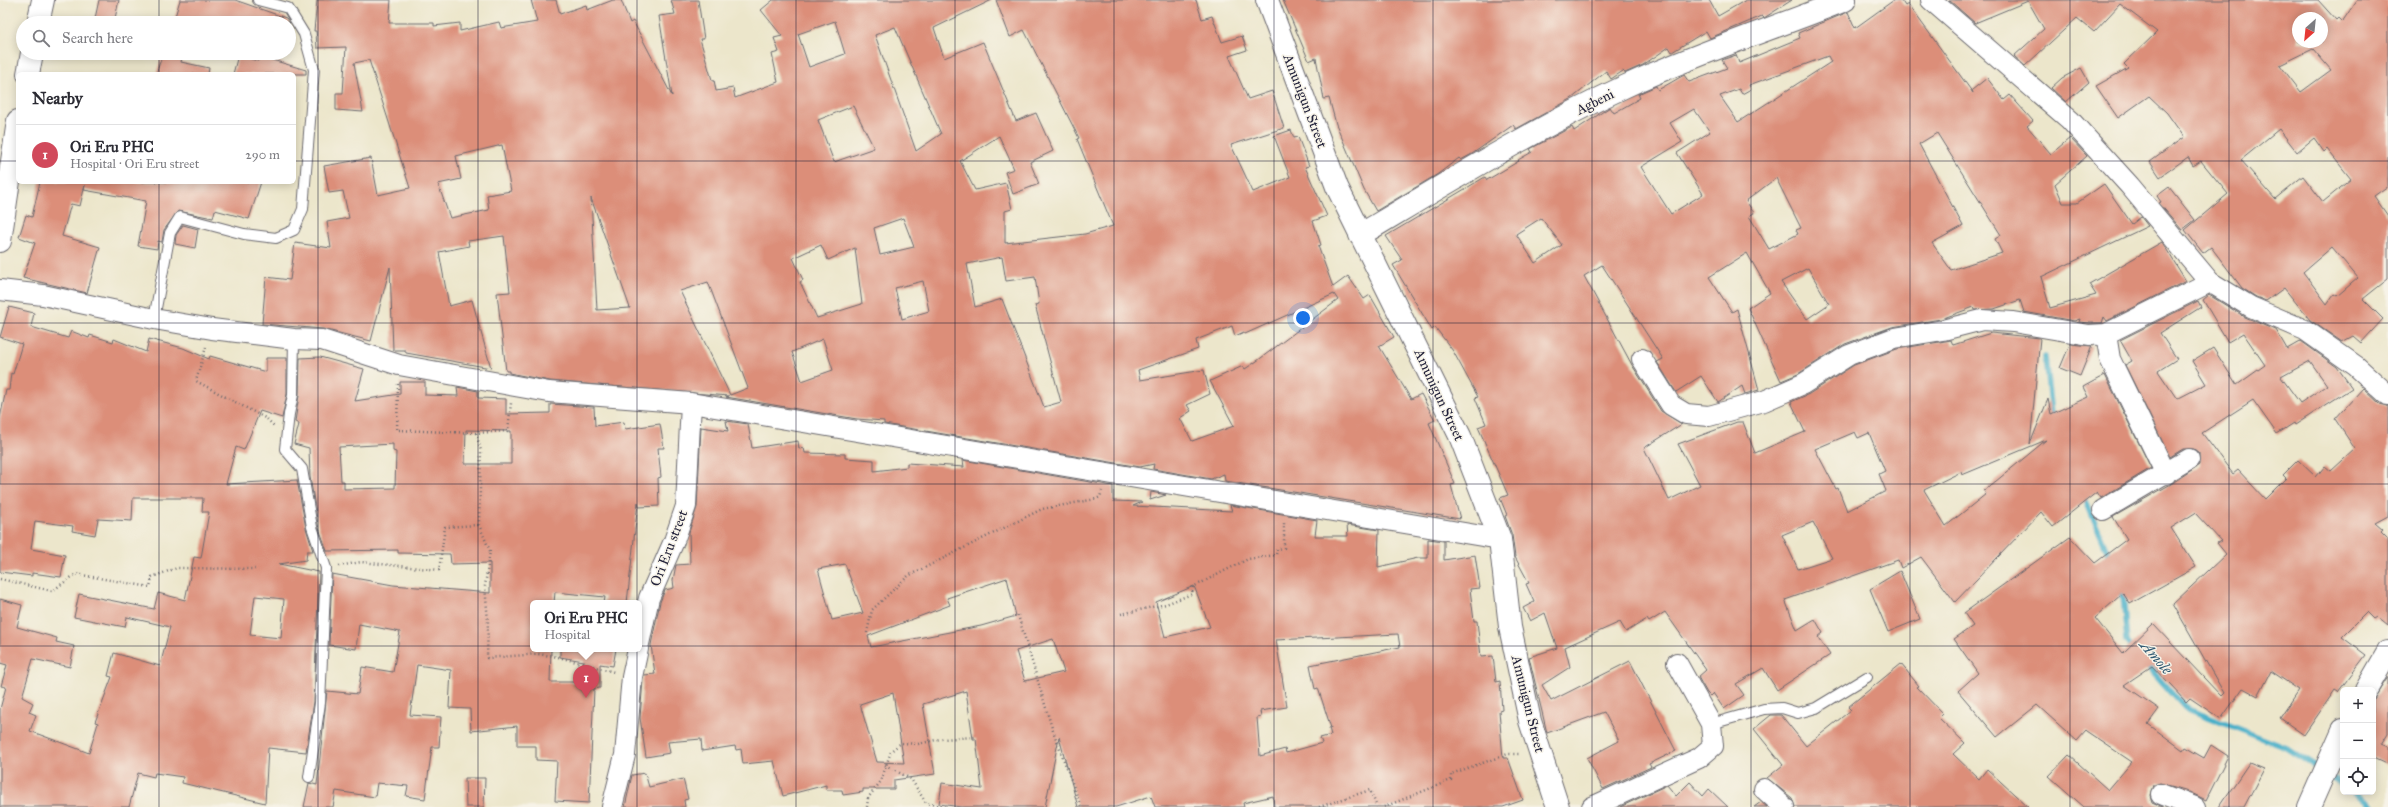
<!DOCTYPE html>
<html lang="en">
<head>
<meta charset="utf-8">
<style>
  :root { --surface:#fff; --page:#f2f2f3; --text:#2b2b33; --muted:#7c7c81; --line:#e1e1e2; --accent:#d1495b }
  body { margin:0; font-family:"IM FELL Great Primer",serif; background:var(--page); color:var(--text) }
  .controls { position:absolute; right:12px; bottom:12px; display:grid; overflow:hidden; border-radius:6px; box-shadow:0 2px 10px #0003 }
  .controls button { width:36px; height:36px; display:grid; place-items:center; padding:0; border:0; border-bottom:1px solid var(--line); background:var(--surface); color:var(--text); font:20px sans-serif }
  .compass { position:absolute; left:2292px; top:12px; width:36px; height:36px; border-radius:50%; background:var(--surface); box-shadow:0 2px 10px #0003; rotate:207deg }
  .you { position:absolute; left:1303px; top:318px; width:14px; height:14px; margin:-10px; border:3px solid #fff; border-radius:50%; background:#1a73e8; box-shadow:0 0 0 6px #1a73e833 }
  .badge { display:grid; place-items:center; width:26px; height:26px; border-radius:50%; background:var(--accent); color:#fff; font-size:13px; font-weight:700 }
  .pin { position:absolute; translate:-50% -33px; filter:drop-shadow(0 1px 2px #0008) }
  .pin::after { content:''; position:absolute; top:21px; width:14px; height:12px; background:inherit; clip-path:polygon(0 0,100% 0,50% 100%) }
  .popup { position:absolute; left:530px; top:600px; width:112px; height:52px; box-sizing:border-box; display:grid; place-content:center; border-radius:6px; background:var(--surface); filter:drop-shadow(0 1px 3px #0005); font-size:13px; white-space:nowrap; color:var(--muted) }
  .popup b { font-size:15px; color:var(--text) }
  .popup::after { content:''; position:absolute; left:50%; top:100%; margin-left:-8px; border:8px solid transparent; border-top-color:var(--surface) }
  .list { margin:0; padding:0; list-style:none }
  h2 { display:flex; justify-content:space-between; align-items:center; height:52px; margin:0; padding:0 16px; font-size:17px }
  h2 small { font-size:13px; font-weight:400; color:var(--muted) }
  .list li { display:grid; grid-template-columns:26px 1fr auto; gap:12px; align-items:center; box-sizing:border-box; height:60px; padding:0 16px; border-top:1px solid var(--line) }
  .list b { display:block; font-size:15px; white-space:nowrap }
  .list p { margin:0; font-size:13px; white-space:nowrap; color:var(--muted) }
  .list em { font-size:13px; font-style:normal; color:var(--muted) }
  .icon { flex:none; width:22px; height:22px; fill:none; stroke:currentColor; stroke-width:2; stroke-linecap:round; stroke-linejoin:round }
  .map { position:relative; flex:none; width:2388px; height:807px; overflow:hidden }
  .search { position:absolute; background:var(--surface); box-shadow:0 2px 10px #0003; left:16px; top:16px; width:280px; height:44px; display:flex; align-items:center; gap:10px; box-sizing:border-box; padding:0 14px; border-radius:22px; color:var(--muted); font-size:15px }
  .panel { position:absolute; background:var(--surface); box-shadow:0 2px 10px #0003; left:16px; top:72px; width:280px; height:112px; border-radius:6px }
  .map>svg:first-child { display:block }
</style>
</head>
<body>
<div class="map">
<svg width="2388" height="807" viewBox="0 0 2388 807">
  <rect width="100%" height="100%" fill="#f7f3e8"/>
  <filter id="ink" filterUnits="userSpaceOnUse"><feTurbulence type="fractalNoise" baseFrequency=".025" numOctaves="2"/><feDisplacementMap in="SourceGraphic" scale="8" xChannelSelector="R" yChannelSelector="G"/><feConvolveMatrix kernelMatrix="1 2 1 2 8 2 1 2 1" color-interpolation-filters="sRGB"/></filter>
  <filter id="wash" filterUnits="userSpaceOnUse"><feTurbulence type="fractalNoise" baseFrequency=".012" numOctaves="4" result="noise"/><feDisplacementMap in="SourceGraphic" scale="16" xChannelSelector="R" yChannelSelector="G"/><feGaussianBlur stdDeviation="0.9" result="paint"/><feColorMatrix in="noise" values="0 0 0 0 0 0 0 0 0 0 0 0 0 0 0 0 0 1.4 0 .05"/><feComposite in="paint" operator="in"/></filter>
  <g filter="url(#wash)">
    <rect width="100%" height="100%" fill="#ece6cb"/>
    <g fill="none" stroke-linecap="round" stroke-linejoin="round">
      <path stroke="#4ab0c9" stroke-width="5.5" d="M2045 357 2051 414 2054 420
        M2083 494 2111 560
        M2118 587 2123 594 2127 641 2134 650
        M2145 663 2185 708 2287 748 2320 770
        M2329 776 2343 785
        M2353 792 2371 807"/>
    </g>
    <g id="blocks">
      <path fill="#dc8e79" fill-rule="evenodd" d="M99 0H119L114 23H94Z
        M180 0H235L286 18 290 23H212L195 17 193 23H173Z
        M317 0H391L389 23H434V26L460 23V31L499 22 501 28 537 22 531 0H556L560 14 586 5 587 10 613 0H621L630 23 633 21 672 96 659 16 675 14 671 0H698L704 39H700L712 80H714L716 91 733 88 735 98 778 82 772 54 779 52 774 38 782 36 761 10 773 0H992L934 28 944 58 983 42 1016 121 1036 113 1053 151 1030 162 1039 184 1013 194 1005 172 1014 169 999 136 960 161 975 190 1006 183 1012 209 1005 211V243L1085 234 1113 226 1077 139 1079 138 1024 30 1010 37 996 0H1196L1202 19 1212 16 1222 42 1242 36 1247 50 1229 56 1248 99 1272 91 1284 128 1231 145 1253 192 1290 177 1274 136 1291 130 1294 138 1298 137 1309 166 1305 167 1327 216 1313 221 1321 245 1318 246 1333 287 1348 276 1364 299 1370 295 1394 337 1379 346 1411 399 1421 394 1435 420 1429 423 1455 484 1451 485 1460 519 1225 481 1224 474 1211 479 1153 469 1154 464 1140 467 884 424V421L857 419 726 397 729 396 550 381 509 373V371H506L497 293 510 292 504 236 468 241 469 246 439 252 449 306 472 300 491 368 406 353 405 350H393L390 267 371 341 323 329 262 324 266 277 290 280 295 243 331 248 327 222 349 218 343 191 329 193 324 166 371 158 378 195 410 188 369 60 354 63 363 112 336 110V93H343L346 47 317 48 316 31H314ZM835 21 845 54 809 67 798 34ZM895 27 941 134 916 151 875 35ZM853 106 874 148 834 162 818 120ZM502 145 511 191 487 195 489 210 450 218 438 184 461 179 456 156ZM591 198 630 308 597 310ZM903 218 914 247 880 255 874 228ZM821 245 828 260 855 248 862 304 817 318 800 282 803 280 793 258ZM1002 257 1006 281 1035 277 1039 304 1035 305 1061 402 1044 407 1002 299 975 307 967 264ZM923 281 929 311 902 319 895 288ZM708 282 748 388 730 395 680 291ZM1334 294 1338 300 1257 361 1245 369 1243 366 1210 381 1234 426 1192 441 1180 418 1191 411 1187 405 1210 394 1204 370 1140 380 1138 370 1198 349 1196 340 1232 326 1235 336 1244 332 1245 334ZM823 339 833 370 802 381 792 352Z
        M1283 0H1709L1718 16 1746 0H1792L1764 18 1762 16 1710 38 1706 31 1672 52 1669 47 1643 65 1625 73 1623 71 1611 79 1606 71 1571 99 1516 129 1513 125 1472 154 1461 160 1459 158 1438 174 1376 211 1364 190 1336 124 1329 98 1324 99 1316 58 1309 61Z
        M1894 0H1901L1905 6 1908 4 1973 93 1972 90 1987 78 2004 100 2010 95 2033 121 2027 126 2051 154 2070 138 2087 156 2055 184 2063 203H2077L2104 184 2132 224 2141 217 2148 226 2041 277 2050 308 2096 295 2089 284 2162 242 2186 281 2107 321 2104 317 2102 323H2090L2079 322 2080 319 2074 321 2024 312 2020 300 1994 309 1975 310 1974 307 1941 319 1892 327 1845 344 1798 374 1781 381 1748 308 1770 293 1747 253 1709 277 1732 312 1737 309 1759 390 1745 394 1742 386 1718 402 1701 376 1676 392 1657 362 1663 359 1602 265 1584 276 1632 365 1661 411 1682 424 1644 448 1669 500 1700 485 1678 444 1737 422H1743L1755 453 1805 432 1791 402 1809 394 1854 365 1897 349 1951 340 1953 345 1991 333 2040 338 2030 444 2048 399 2051 414 2088 397 2083 387 2105 375 2151 468 2101 498 2097 492 2053 527 2041 512 1955 602 1921 557 1901 568 1898 560 1785 600 1797 630 1815 619 1823 633 1818 637 1830 655 1777 690 1763 668 1736 684 1744 695 1724 709 1713 693 1710 696 1707 693 1698 677 1706 670 1665 612 1649 622 1647 619 1626 632 1620 622 1565 647 1570 667 1542 685 1551 701 1630 661 1676 751 1649 764 1651 767 1603 789 1587 758 1619 741 1604 712 1547 733 1529 657 1557 648 1545 613 1530 621 1523 608 1534 602 1526 584 1529 583 1515 557 1512 535 1505 516 1507 515 1500 498 1508 495 1478 427 1486 424 1475 398 1478 397 1453 351 1435 327 1432 330 1393 265 1402 260 1386 236 1485 177 1487 180 1519 161 1518 160 1532 152 1530 149 1564 131 1572 127 1574 131 1610 107 1614 113 1640 98 1638 94 1656 86 1658 90 1684 75 1689 82 1727 68 1722 60 1736 55 1739 63 1800 38 1798 33 1848 12 1855 28ZM1828 56 1831 62 1738 122 1720 96 1739 89 1742 94 1751 89 1749 85ZM1694 109 1710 132 1677 153 1703 194 1671 214 1641 167 1682 142 1670 123ZM1937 133 2001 235 1995 239 2002 253 1951 270 1932 243 1963 226 1919 144ZM1776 178 1801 228 1796 230 1798 234 1769 249 1749 216 1754 213 1746 201ZM1541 218 1562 245 1535 263 1516 234ZM1808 268 1829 304 1807 319 1781 282ZM1855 432 1858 438 1869 433 1885 471 1879 474 1886 491 1847 511 1838 488 1836 489 1815 449ZM2046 440 1984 491 1986 494 1946 526 1924 490 1961 472 1962 475ZM1813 522 1832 558 1798 569 1782 535Z
        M1949 0H2318L2336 20 2338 18 2342 22 2357 0H2388V186L2374 196 2388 216V279L2363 299 2383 319 2361 343 2353 336 2342 342 2310 320 2284 288 2266 301 2256 297 2242 288 2211 247 2203 253 2185 230 2228 194 2201 161 2193 166 2188 157 2160 177 2150 162 2184 137 2167 113 2149 96 2118 118 2096 86 2128 68 2124 64 2157 32 2120 4 2094 32 2077 18 2025 66 2014 56 2044 29 2028 1 1975 23ZM2298 18H2322V42H2298ZM2313 49 2331 70 2301 92 2280 65ZM2279 129 2297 152 2314 138 2324 152 2327 149 2351 179 2323 202 2303 176 2275 199 2241 160ZM2332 247 2358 278 2337 296 2334 294 2327 304 2303 272Z
        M163 53H183L181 62 209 68 208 74H156Z
        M238 55 258 61 259 56 306 70V74H233Z
        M2081 68 2089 82 2066 102 2051 88 2062 78Z
        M40 182H261L249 219 215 210 213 218 178 211 164 230 162 242 158 241 157 249 138 246 146 201 84 190 85 185 80 206 71 204 62 236 100 247 87 293 23 278 35 243 19 237 26 215 32 217Z
        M2169 187 2195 220 2182 230 2159 203 2161 202 2157 196Z
        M183 225 198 229 195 248 175 244 176 235Z
        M2209 295 2245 317 2276 330 2287 349 2301 341 2337 367 2352 388 2295 425 2294 423 2277 434 2253 400 2202 433 2233 474 2238 470 2265 499 2286 478 2283 475 2298 460 2316 477 2325 466 2331 471 2355 449 2335 419 2363 388 2380 404 2388 406V516L2375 523 2383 530 2381 532 2388 539V626L2377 617 2374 619 2367 612 2342 637 2366 655 2338 692 2335 690 2304 735 2280 718 2299 690 2271 671 2258 696 2243 688 2221 719 2190 698 2186 702 2152 666 2124 685 2159 709 2148 724 2183 750 2185 747 2204 758 2211 745 2228 756 2206 800 2185 790 2160 783 2153 785 2150 795 2152 802 2163 807H2084L2049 776 2069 755 2108 790 2132 762 2086 731 2077 741 2037 705 1997 737 1958 691 1978 673 1954 639 1973 626 1964 613 2070 537 2095 563 2127 539 2113 517 2171 484 2199 465V453L2194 449H2183L2170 457 2125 365 2132 361 2120 340 2198 301 2201 307 2160 333 2177 359 2158 371 2177 399 2206 384 2192 361 2213 348 2237 385 2265 365 2243 333 2228 342 2203 300ZM2310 361 2327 385 2300 403 2281 377ZM2195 513 2221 541 2217 543 2226 554 2173 604 2224 693 2221 696 2153 624 2123 653 2095 618 2123 593 2130 604 2196 567 2171 528Z
        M9 307 34 313 31 327 68 338 71 331 89 338 90 335 113 342 114 339 146 352 149 339 183 348 209 359 210 356 266 372V358H287V394L282 418 260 411 244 450 236 447 226 484 297 480 306 528 313 551H307L306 560 279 564 319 572 314 702 306 752 268 748 265 803 182 783 183 777 155 773 154 777 138 773 129 807H0V709L6 687 1 686 7 665 0 663V599L22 605 17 627 57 638 56 642 74 646 70 667 33 659 22 697 33 703 29 712 36 715 30 731 89 753 98 723 95 722 112 677 108 676 114 653 160 666 170 627 127 617 125 627 74 617 79 594 154 609 158 593 185 600 194 557 201 558 209 512H202L203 498H133L132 521 98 519 95 535 72 531 73 526 35 521 31 549 65 555 61 577 32 573V576L0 572V418L6 390H9L11 373 13 374 22 344 0 337ZM255 596 284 599 281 638 250 635Z
        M2070 344 2092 346 2080 376 2060 368Z
        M320 357 364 369 355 401 400 394V382H425V395L458 396 457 387 478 391V398L506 399V414L550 413V404L594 407 595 426 624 422 625 429 660 424 664 448H658L661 477 658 478 659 506 639 507 638 502 627 603H604L605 597 555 592 554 603H533V649H551L550 682H580L584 661 560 657V649H616L613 666 600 664V688L594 689 589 803 555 801 557 761 536 760V746H517V726L471 731 470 709 449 708 451 670 417 665 410 715 441 717 439 747H432L425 799 406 796 408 786 377 783 375 797 336 791 333 807H304L309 783 317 785 327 691 358 694 362 667 393 672 400 632 359 624 356 649 329 645 332 574 393 585 490 593V563L451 564 450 554 398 553V550L327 551 318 525 310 477 309 448 294 444 299 424 295 422 299 395 300 358ZM466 430 511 431V464H465ZM393 444V451L396 452 395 488 344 489V481H341L339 447Z
        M726 421 748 424 752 448 798 441 799 449 804 448 805 453 845 454V458L874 460V471L907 467V463L964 467 963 460 1113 486V501L1142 502 1133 506 1232 511 1230 505 1317 520 1315 536H1348L1347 525 1379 530 1378 567 1418 558H1428V539L1444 541V560L1475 555 1480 588 1470 589 1474 621H1477L1481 657 1493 656 1496 682 1500 681 1502 710 1499 711 1503 758H1508L1523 800 1503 807H1274L1273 796 1243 803 1244 807H1155L1151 796 1116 807H1078L1059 737 1045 807H961L939 804 942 783 982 789 976 739H973L966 691 923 704 935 774 894 780V789H863V792L843 795 842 790H826V785L783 796 774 761 743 764 741 749 736 750 735 746 702 751 701 739 668 742 670 753 646 757 640 718 643 679 644 675 655 674 651 645 660 602 665 590 674 588 673 580 676 565 690 564 689 532 697 507 701 427 728 431ZM845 564 863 613 832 620 818 569ZM1007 578 1016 616 981 626 871 647 868 636 950 605 947 598ZM1194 586 1210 627 1165 637 1156 602ZM1398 634 1400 647 1310 665 1315 689 1318 688 1331 728H1329L1331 735 1320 738 1322 743 1286 753 1285 749 1260 756 1257 717 1261 716 1260 711 1287 707 1276 640ZM1053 639 1064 672 1025 681 1016 651ZM893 693 904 763 877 762 860 704Z
        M1151 492 1166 495 1150 500Z
        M1900 571 1920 619 1888 632 1870 589Z
        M1901 664 1919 686 1917 687 1943 714 1939 718 1965 743 1953 754 1979 779 1987 769 2028 807H1795L1792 798 1767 778 1783 765 1754 729 1771 715H1781L1806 746 1851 710 1848 707Z
        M2388 677V733L2381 744 2388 747V764L2373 757V700Z
        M2249 763 2264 769 2244 807H2219Z
        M645 773 649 787 683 779 688 799 684 800 685 807H625L632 775Z
        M465 778H485L484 807H466Z
        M1690 782 1703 796 1709 789 1728 807H1620L1667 785 1676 796Z
        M1761 802 1767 807H1754Z"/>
    </g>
  </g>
  <g filter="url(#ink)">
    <use href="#blocks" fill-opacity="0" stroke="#69676d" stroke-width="1"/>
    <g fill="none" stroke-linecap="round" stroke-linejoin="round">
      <defs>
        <path id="service" d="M154 319 170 233 180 217 244 234 276 238 294 230 303 209 314 70 304 34 288 8 258 0
          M294 339 293 395 289 414 285 449 302 469 312 527 326 568 320 703 309 777
          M1711 724 1764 709 1782 708 1798 713 1816 708 1867 677"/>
        <path id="minor" d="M1931 0 2070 120 2130 186 2210 282 2251 307 2305 330 2356 366 2388 395
          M0 290 43 295 154 319 212 329 294 339 322 340 399 365 549 392 691 403 1500 539
          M2106 334 2110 359 2166 474
          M1642 359 1671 405 1686 414 1709 416 1764 401 1803 384 1849 355 1894 338 1943 330 1982 320 2013 322 2089 335 2106 334 2210 282
          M2103 510 2189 459
          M639 644 649 598 674 541 686 506 691 403
          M1764 789 1784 807
          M2161 794 2195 807
          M612 807 625 755 632 677 638 649
          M1592 807 1699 758 1713 746 1711 724 1677 663"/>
        <path id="tertiary" d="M38 23 43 0
          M28 74 32 53
          M1360 235C1447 183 1534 129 1626 86 1697 53 1772 29 1845 0
          M0 241 18 121
          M2366 690 2388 652
          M2309 807 2343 730"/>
        <path id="secondary" d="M1267 0 1337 187 1460 436 1500 539 1510 627 1530 721 1558 807"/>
      </defs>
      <use href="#service" stroke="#69676d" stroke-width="12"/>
      <use href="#minor" stroke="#69676d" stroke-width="22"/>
      <use href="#tertiary" stroke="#69676d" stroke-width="24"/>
      <use href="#secondary" stroke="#69676d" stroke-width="24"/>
      <path stroke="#69676d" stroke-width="2.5" stroke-dasharray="1 3" stroke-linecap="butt" d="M206 347 196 381 267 419 274 426
        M398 384 397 430 476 433 508 431 511 403
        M476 433 481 451 479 525 490 551 485 586 488 621 487 658 538 654 558 657 614 672
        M339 566 361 562 439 570 445 527 479 525
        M0 579 52 591 76 574 150 587 152 577 177 568 255 569
        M1121 614 1166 604 1192 594 1193 587 1248 559 1276 555 1277 549 1284 548V521
        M1018 615 1052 728 1081 807
        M867 633 872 610 908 576 1042 509 1096 499 1100 497 1102 491
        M885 765 911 779 926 803 945 807
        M867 807 868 798 881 781 891 751 901 743 918 744 940 739 976 737
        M1319 807 1370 790 1377 807
        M1384 807 1451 780V774L1508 754H1520"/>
      <use href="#service" stroke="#fff" stroke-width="10"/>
      <use href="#minor" stroke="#fff" stroke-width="20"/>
      <use href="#tertiary" stroke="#fff" stroke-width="22"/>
      <use href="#secondary" stroke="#fff" stroke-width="22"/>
    </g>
  </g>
  <path fill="none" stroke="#22223b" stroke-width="1" stroke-opacity="0.55" d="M159 0V23M318 0V807M478 0V807M637 0V807M796 0V807M955 0V807M1114 0V807M1274 0V807M1433 0V807M1592 0V807M1751 0V807M1910 0V807M2070 0V807M2229 0V807M159 53V74M0 161H18M294 161H2388M159 182V807M0 323H2388M0 484H2388M0 646H2388"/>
  <g text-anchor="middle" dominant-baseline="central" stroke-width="3" stroke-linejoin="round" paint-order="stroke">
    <g font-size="14" fill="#22223b" stroke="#f7f3e8">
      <text transform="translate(1305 101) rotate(69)">Amunigun Street</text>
      <text transform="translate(1595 102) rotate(-27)">Agbeni</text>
      <text transform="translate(1439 395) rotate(65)">Amunigun Street</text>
      <text transform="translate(669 548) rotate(-69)">Ori Eru street</text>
      <text transform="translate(1528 704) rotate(76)">Amunigun Street</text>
    </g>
    <g font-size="15" font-style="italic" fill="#325b74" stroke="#f7f3e8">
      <text transform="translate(2156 657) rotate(49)">Amole</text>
    </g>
  </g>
</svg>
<div class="controls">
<button>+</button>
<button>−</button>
<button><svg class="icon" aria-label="locate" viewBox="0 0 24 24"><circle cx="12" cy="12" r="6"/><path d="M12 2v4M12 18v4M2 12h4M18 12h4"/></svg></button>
</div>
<svg class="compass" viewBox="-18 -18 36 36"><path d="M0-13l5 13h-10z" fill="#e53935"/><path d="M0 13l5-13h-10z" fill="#7c7c81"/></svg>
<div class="you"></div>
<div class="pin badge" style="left:586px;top:698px">1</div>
<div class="popup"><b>Ori Eru PHC</b>Hospital</div>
<div class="search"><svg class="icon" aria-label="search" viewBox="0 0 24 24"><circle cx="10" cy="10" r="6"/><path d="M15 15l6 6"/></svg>Search here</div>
<section class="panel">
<h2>Nearby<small></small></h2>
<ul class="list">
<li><span class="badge">1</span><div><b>Ori Eru PHC</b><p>Hospital · Ori Eru street</p></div><em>290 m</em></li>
</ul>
</section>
</div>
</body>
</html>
